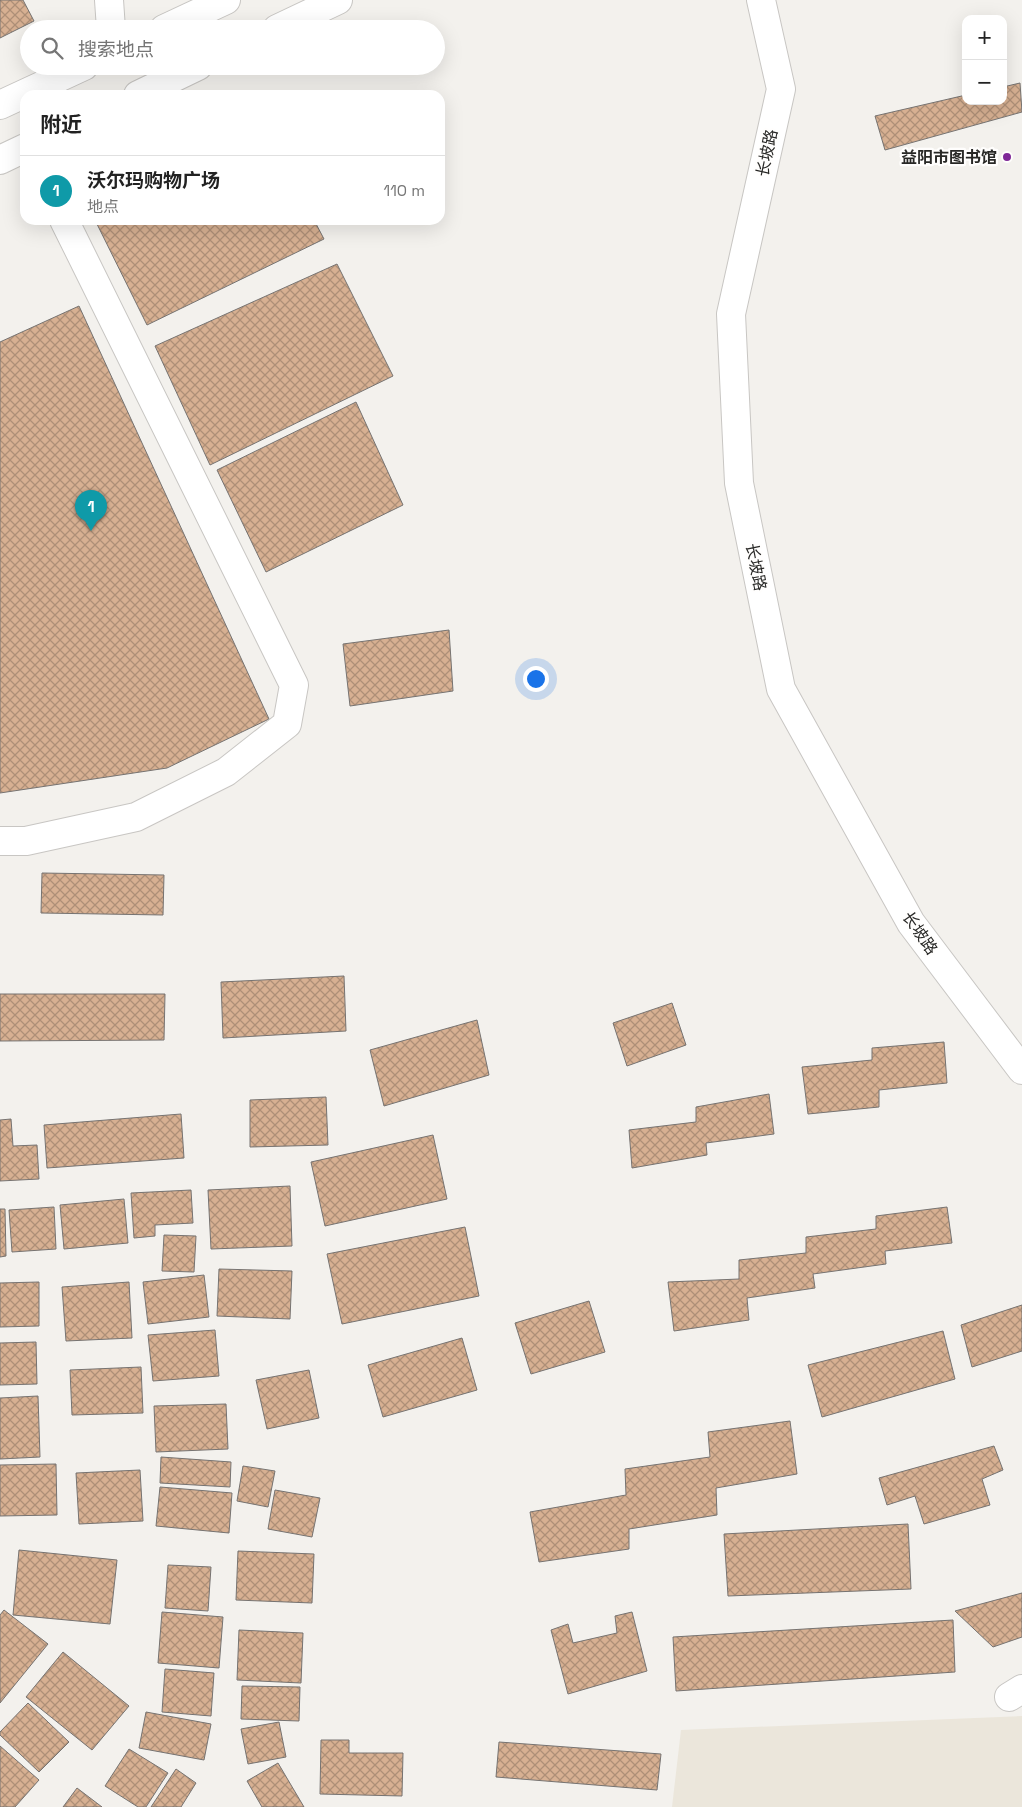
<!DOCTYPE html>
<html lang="zh">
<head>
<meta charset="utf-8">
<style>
  :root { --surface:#fff; --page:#f6f6f6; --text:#222; --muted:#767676; --line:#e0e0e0; --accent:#0b8043 }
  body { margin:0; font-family:"Space Grotesk","Noto Sans SC",sans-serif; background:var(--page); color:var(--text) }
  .controls { position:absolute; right:15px; top:15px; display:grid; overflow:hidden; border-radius:10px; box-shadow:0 5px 20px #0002 }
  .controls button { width:45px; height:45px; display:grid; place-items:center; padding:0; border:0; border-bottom:1px solid var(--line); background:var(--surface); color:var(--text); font:25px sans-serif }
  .you { position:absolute; left:535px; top:678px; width:18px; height:18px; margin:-12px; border:4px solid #fff; border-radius:50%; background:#1a73e8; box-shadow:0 0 0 8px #1a73e833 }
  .badge { display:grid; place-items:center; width:32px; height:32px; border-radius:50%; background:var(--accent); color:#fff; font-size:16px; font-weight:700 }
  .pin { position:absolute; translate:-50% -41px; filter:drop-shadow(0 1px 2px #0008) }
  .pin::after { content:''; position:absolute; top:26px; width:18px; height:15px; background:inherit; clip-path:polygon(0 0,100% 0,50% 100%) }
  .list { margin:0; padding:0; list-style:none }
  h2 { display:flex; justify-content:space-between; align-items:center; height:65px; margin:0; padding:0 20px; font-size:21px }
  h2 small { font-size:16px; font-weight:400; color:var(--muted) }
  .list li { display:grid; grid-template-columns:32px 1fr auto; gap:15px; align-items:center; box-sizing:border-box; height:70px; padding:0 20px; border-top:1px solid var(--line) }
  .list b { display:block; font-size:19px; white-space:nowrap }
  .list p { margin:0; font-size:16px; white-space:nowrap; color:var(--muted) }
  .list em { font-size:16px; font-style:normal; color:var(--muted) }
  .icon { flex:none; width:28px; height:28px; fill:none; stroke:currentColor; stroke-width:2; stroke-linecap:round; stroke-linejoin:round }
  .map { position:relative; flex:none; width:1022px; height:1807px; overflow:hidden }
  .search { position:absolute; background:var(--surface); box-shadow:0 5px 20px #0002; left:20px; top:20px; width:425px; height:55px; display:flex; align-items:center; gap:12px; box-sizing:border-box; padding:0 18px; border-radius:28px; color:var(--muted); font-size:19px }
  .panel { position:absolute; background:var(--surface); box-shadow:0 5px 20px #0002; left:20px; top:90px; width:425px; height:135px; border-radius:15px }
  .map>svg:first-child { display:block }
</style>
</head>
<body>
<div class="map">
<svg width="1022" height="1807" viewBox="0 0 1022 1807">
  <defs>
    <pattern id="building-cross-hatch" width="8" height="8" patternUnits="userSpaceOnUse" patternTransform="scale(1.25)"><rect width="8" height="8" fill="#d7b092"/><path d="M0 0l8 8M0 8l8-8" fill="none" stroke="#ae8f77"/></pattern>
  </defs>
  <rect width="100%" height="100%" fill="#f3f1ed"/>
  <path fill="#ebe6db" d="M1022 1716V1807H672L681 1730Z"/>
  <path fill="url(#building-cross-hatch)" stroke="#767371" d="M0 0H23L34 21 0 38Z
    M1020 83 1022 112 885 150 875 116 966 95V101H1003V87Z
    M95 220H314L324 239 147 325Z
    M337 264 393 376 210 465 155 346Z
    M79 306 269 719 167 768 0 793V342Z
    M356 402 403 505 266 572 217 470Z
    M449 630 453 691 350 706 343 644Z
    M42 873 164 875 163 915 41 913Z
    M344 976 346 1031 223 1038 221 982Z
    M0 994H165L164 1040 0 1041Z
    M672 1003 686 1045 627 1066 613 1023Z
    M477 1020 489 1075 384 1106 370 1050Z
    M944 1042 947 1083 879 1090V1107L808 1114 802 1067 872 1060V1048Z
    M769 1094 774 1134 706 1143 707 1155 632 1168 629 1130 696 1122V1107Z
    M326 1097 328 1145 250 1147V1100Z
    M181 1114 184 1158 47 1168 44 1125Z
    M11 1119 13 1146 37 1145 39 1179 0 1181V1120Z
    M433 1135 447 1199 325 1226 311 1162Z
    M290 1186 292 1246 211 1249 208 1190Z
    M191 1190 193 1223 155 1225V1236L134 1238 131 1193Z
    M124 1199 128 1243 64 1249 60 1205Z
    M54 1207 56 1249 12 1252 9 1210Z
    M947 1207 952 1243 885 1251 886 1264 813 1274 815 1288 747 1298 749 1320 674 1331 668 1282 739 1279V1260L806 1253V1237L876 1229V1216Z
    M0 1209H5L6 1256 0 1257Z
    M465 1227 479 1296 342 1324 327 1254Z
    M164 1235 196 1236 194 1272 162 1271Z
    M219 1269 292 1271 290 1319 217 1316Z
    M204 1275 209 1317 148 1324 143 1282Z
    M39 1282V1326L0 1327V1283Z
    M129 1282 132 1338 66 1341 62 1287Z
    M589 1301 605 1352 531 1374 515 1323Z
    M1022 1305V1351L972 1367 961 1325Z
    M215 1330 219 1376 153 1381 148 1335Z
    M943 1331 955 1379 822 1417 808 1365Z
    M462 1338 477 1390 383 1417 368 1365Z
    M36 1342 37 1384 0 1385V1343Z
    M141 1367 143 1413 72 1415 70 1370Z
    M309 1370 319 1418 267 1429 256 1380Z
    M38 1396 40 1457 0 1459V1398Z
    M226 1404 228 1449 156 1452 154 1406Z
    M790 1421 797 1474 716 1488 717 1515 629 1529V1549L539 1562 530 1512 626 1495 625 1469 710 1457 708 1432Z
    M994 1446 1003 1470 982 1479 990 1505 924 1524 915 1496 887 1505 879 1478Z
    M161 1457 231 1462 230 1487 160 1483Z
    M56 1464 57 1515 0 1516V1465Z
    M243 1466 275 1471 268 1507 237 1501Z
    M140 1470 143 1521 79 1524 76 1473Z
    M160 1487 232 1493 229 1533 156 1526Z
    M275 1490 320 1498 312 1537 268 1529Z
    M908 1524 911 1589 728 1596 724 1534Z
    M19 1550 117 1560 110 1624 13 1615Z
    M238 1551 314 1554 312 1603 236 1600Z
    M168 1565 211 1567 208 1611 165 1608Z
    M1022 1593V1637L993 1647 955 1611Z
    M4 1610 48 1644 0 1703V1615Z
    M162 1612 223 1617 219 1668 158 1663Z
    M632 1612 647 1671 568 1694 551 1630 568 1624 573 1643 617 1633 615 1616Z
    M953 1620 955 1672 676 1691 673 1637Z
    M239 1630 303 1633 301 1683 237 1680Z
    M63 1652 129 1706 92 1750 26 1697Z
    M165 1669 214 1673 211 1716 162 1712Z
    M242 1686 300 1687 299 1721 241 1719Z
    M28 1703 69 1742 39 1772 0 1735V1732Z
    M146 1712 211 1724 204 1760 139 1748Z
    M279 1722 286 1757 248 1764 241 1729Z
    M321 1740H349V1753H403L402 1796 320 1794Z
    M499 1742 661 1754 657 1790 496 1777Z
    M0 1746 39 1780 15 1807H0Z
    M129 1749 168 1773 146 1807H138L105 1786Z
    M278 1763 304 1807H262L247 1781Z
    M176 1769 196 1783 181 1807H151Z
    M77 1788 102 1807H63Z"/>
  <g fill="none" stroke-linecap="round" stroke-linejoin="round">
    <defs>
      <path id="minor" d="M109 0 111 29
        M761 0 781 89 731 314 739 483 781 689 911 923 1022 1070
        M0 841H26L136 817 226 772 287 724 294 685 64 220
        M1009 1697 1022 1689"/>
      <path id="major" d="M164 29 226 0
        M277 29 338 0
        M138 95 198 66
        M0 105 84 66
        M0 160 25 148"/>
    </defs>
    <use href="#minor" stroke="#c8c6c3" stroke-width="30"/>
    <use href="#major" stroke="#c8c6c3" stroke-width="30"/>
    <use href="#minor" stroke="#fff" stroke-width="28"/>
    <use href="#major" stroke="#fff" stroke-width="28"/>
  </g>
  <circle fill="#7f2897" stroke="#fffefd" stroke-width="2" cx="1007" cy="157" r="5"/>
  <g text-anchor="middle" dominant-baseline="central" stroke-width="4.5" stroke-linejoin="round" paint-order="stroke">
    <g font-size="16" fill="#282826" stroke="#fffefd">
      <text transform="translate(767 153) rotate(-78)">长坡路</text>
      <text transform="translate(756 567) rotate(79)">长坡路</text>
      <text transform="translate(920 933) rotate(55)">长坡路</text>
    </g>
    <g font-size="16" font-weight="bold" fill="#282826" stroke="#fffefd" text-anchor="end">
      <text x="997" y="157">益阳市图书馆</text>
    </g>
  </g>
</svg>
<div class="controls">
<button>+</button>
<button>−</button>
</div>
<div class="you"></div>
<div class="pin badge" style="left:91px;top:531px;background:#0f9aa8">1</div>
<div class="search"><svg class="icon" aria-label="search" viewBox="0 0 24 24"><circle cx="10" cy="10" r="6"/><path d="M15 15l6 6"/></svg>搜索地点</div>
<section class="panel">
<h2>附近<small></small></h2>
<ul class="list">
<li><span class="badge" style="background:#0f9aa8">1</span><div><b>沃尔玛购物广场</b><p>地点</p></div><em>110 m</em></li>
</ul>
</section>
</div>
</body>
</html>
